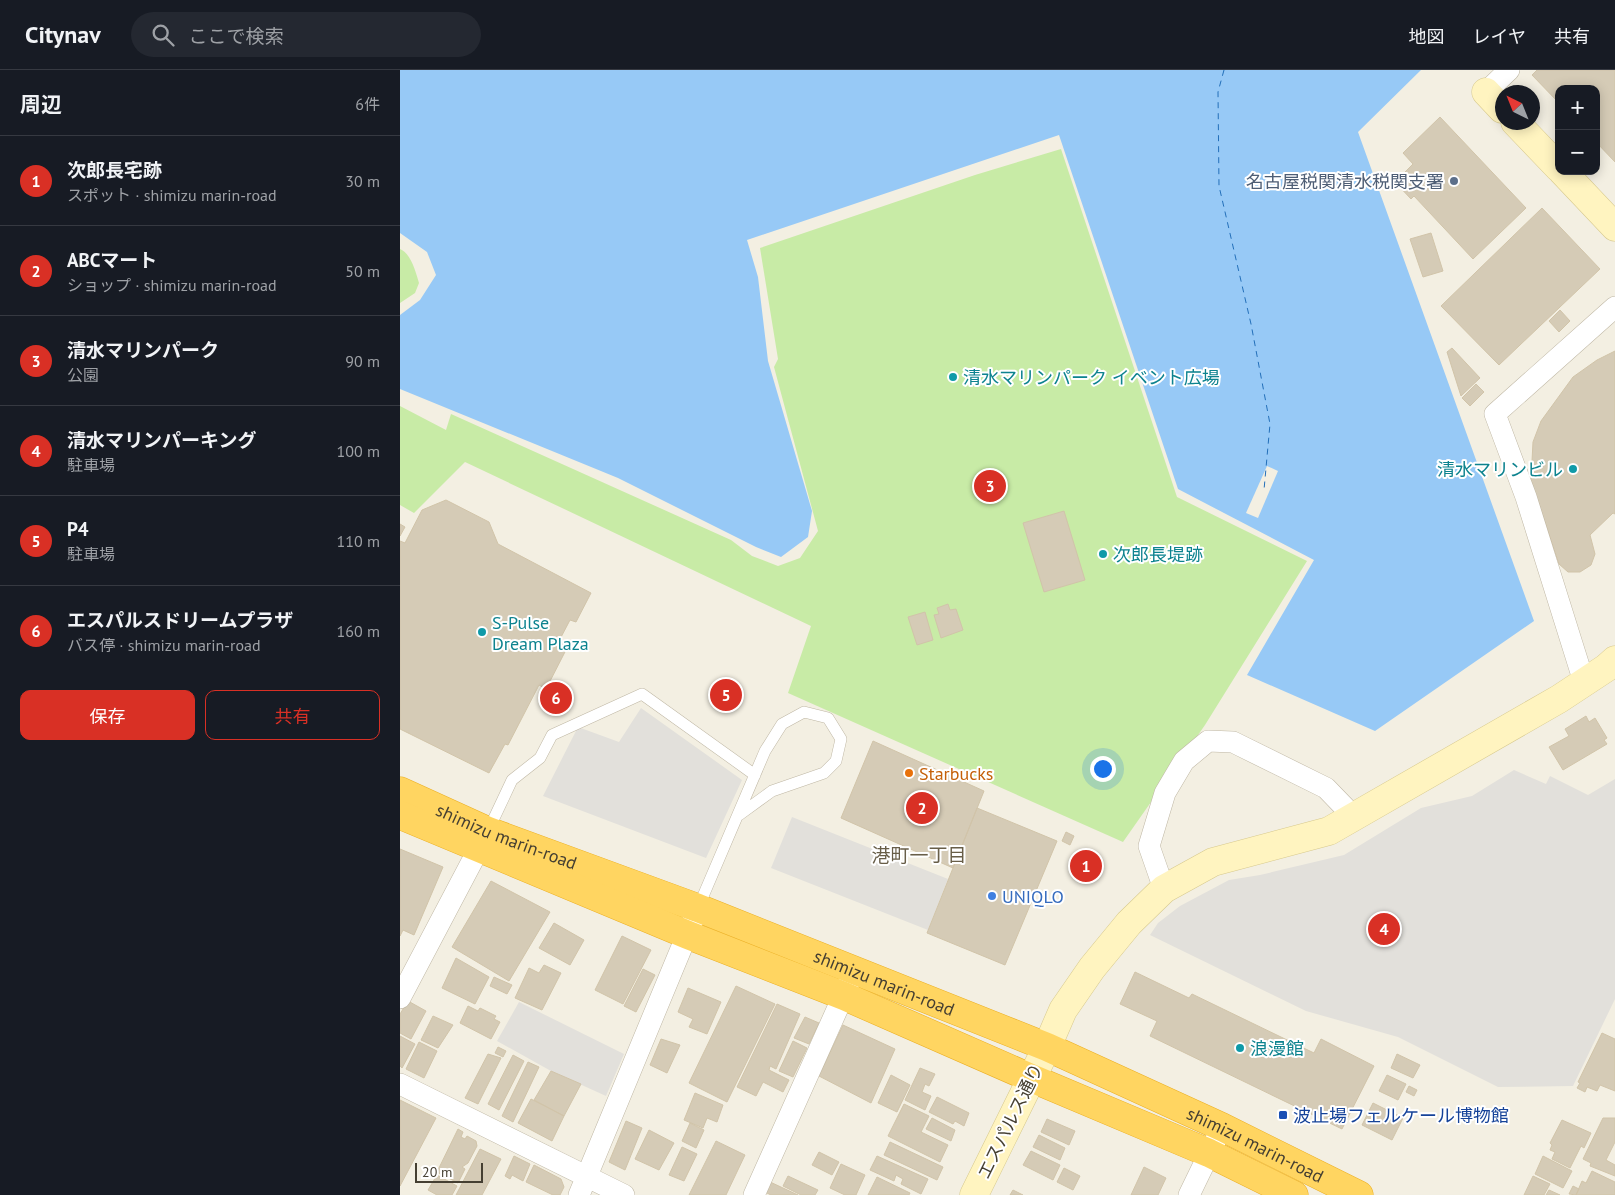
<!DOCTYPE html>
<html lang="ja">
<head>
<meta charset="utf-8">
<style>
  :root { --surface:#171b24; --page:#242831; --text:#f1f3f6; --muted:#9ea1a6; --line:#363941; --accent:#d93025 }
  body { margin:0; font-family:"PT Sans","Noto Sans JP",sans-serif; background:var(--page); color:var(--text) }
  .controls { position:absolute; right:15px; top:15px; display:grid; overflow:hidden; border-radius:10px; box-shadow:0 2px 12px #0003 }
  .controls button { width:45px; height:45px; display:grid; place-items:center; padding:0; border:0; border-bottom:1px solid var(--line); background:var(--surface); color:var(--text); font:25px sans-serif }
  .compass { position:absolute; left:1095px; top:15px; width:45px; height:45px; border-radius:50%; background:var(--surface); box-shadow:0 2px 12px #0003; rotate:317deg }
  .scale { position:absolute; left:15px; bottom:12px; width:68px; box-sizing:border-box; padding-left:5px; border:2px solid #453f32; border-top:0; font-size:14px; line-height:18px; white-space:nowrap; color:#453f32; -webkit-text-stroke:4px #fff; paint-order:stroke }
  .you { position:absolute; left:702px; top:698px; width:18px; height:18px; margin:-12px; border:4px solid #fff; border-radius:50%; background:#1a73e8; box-shadow:0 0 0 8px #1a73e833 }
  .badge { display:grid; place-items:center; width:32px; height:32px; border-radius:50%; background:var(--accent); color:#fff; font-size:16px; font-weight:700 }
  .pin { position:absolute; translate:-50% -50%; border:2px solid #fff; box-shadow:0 1px 5px #0006 }
  .list { margin:0; padding:0; list-style:none }
  h2 { display:flex; justify-content:space-between; align-items:center; height:65px; margin:0; padding:0 20px; font-size:21px }
  h2 small { font-size:16px; font-weight:400; color:var(--muted) }
  .list li { display:grid; grid-template-columns:32px 1fr auto; gap:15px; align-items:center; box-sizing:border-box; height:90px; padding:0 20px; border-top:1px solid var(--line) }
  .list b { display:block; font-size:19px; white-space:nowrap }
  .list p { margin:0; font-size:16px; white-space:nowrap; color:var(--muted) }
  .list em { font-size:16px; font-style:normal; color:var(--muted) }
  .actions { display:flex; gap:10px; padding:15px 20px }
  .actions a { flex:1; padding:11px 0; border:1px solid var(--accent); border-radius:10px; text-align:center; font-size:18px; color:var(--accent) }
  .actions .main { background:var(--accent); color:#fff }
  .icon { flex:none; width:28px; height:28px; fill:none; stroke:currentColor; stroke-width:2; stroke-linecap:round; stroke-linejoin:round }
  .map { position:relative; flex:none; width:1215px; height:1125px; overflow:hidden }
  header { display:flex; align-items:center; gap:30px; box-sizing:border-box; height:70px; padding:0 25px; background:var(--surface); border-bottom:1px solid var(--line) }
  header strong { font-size:24px }
  nav { display:flex; gap:28px; margin-inline-start:auto; font-size:18px }
  .search { width:350px; height:45px; background:var(--page); display:flex; align-items:center; gap:12px; box-sizing:border-box; padding:0 18px; border-radius:28px; color:var(--muted); font-size:19px }
  main { display:flex }
  aside { flex:1; background:var(--surface) }
  .map>svg:first-child { display:block }
</style>
</head>
<body>
<header>
<strong>Citynav</strong>
<div class="search"><svg class="icon" aria-label="search" viewBox="0 0 24 24"><circle cx="10" cy="10" r="6"/><path d="M15 15l6 6"/></svg>ここで検索</div>
<nav><a>地図</a><a>レイヤ</a><a>共有</a></nav>
</header>
<main>
<aside>
<h2>周辺<small>6件</small></h2>
<ul class="list">
<li><span class="badge">1</span><div><b>次郎長宅跡</b><p>スポット · shimizu marin-road</p></div><em>30 m</em></li>
<li><span class="badge">2</span><div><b>ABCマート</b><p>ショップ · shimizu marin-road</p></div><em>50 m</em></li>
<li><span class="badge">3</span><div><b>清水マリンパーク</b><p>公園</p></div><em>90 m</em></li>
<li><span class="badge">4</span><div><b>清水マリンパーキング</b><p>駐車場</p></div><em>100 m</em></li>
<li><span class="badge">5</span><div><b>P4</b><p>駐車場</p></div><em>110 m</em></li>
<li><span class="badge">6</span><div><b>エスパルスドリームプラザ</b><p>バス停 · shimizu marin-road</p></div><em>160 m</em></li>
</ul>
<div class="actions"><a class="main">保存</a><a>共有</a></div>
</aside>
<div class="map">
<svg width="1215" height="1125" viewBox="0 0 1215 1125">
  <rect width="100%" height="100%" fill="#f3efe2"/>
  <path fill="#c8eba6" d="M661 79 777 427 907 491 805 655 723 772 388 623 411 556 65 392 14 443 0 435V336L46 360 51 344 331 470 352 486 378 496 400 488 418 461 374 297 378 289 360 178 575 105Z
    M0 179C11 183 16 203 19 213L15 223 0 233Z"/>
  <path fill="#e2e0db" d="M241 638 342 710 306 788 143 726 178 657 219 672Z
    M1114 700 1146 714 1150 706 1188 725 1215 709V929L1173 1016 1098 1017 998 967 906 941 750 865 758 853 780 836 829 810 860 805 944 785 1021 738 1072 726Z
    M392 747 548 809 528 860 371 798Z
    M119 932 224 984 206 1026 151 1001 97 971Z"/>
  <path fill="#97c9f6" d="M0 0H1021L958 62 1134 551 975 661 847 605 914 490 778 419 659 65 347 170 358 207 368 291 412 441 408 467 381 487 356 477 218 408 0 319V245L20 230 36 205 27 182 0 163Z"/>
  <path fill="#f3efe2" d="M867 396 878 401 858 448 846 443Z"/>
  <g fill="none" stroke-linecap="round" stroke-linejoin="round">
    <path stroke="#236fb9" stroke-width="1" stroke-dasharray="6 5" stroke-linecap="butt" d="M824 0 818 22 819 116 851 254 870 354 864 420"/>
  </g>
  <path fill="#d5cbb6" stroke="#d1c4a9" d="M1137 0H1215V92L1196 72V19H1159V33L1132 5Z
    M1040 47 1126 138 1073 189 1014 126 1011 129 995 112 1013 94 1003 83Z
    M1142 138 1200 199 1099 295 1041 236Z
    M1031 163 1043 201 1023 207 1010 169Z
    M1160 240 1170 251 1159 262 1149 251Z
    M1052 278 1080 308 1061 326 1047 282Z
    M1215 281V444L1213 443 1190 465 1195 484 1191 495 1180 502H1168L1159 494 1131 410 1133 372 1141 351 1173 307 1197 290Z
    M1076 314 1084 322 1070 336 1062 328Z
    M46 430 89 452 98 474 191 523 176 552 170 550 159 571 168 576 146 619 139 615 108 675 105 674 89 703 0 659V471L5 473 22 440Z
    M664 441 685 510 644 522 623 453Z
    M0 454 5 457 0 466Z
    M548 534 550 540 556 539 563 560 541 568 534 545 539 544 537 538Z
    M525 542 533 570 517 575 508 547Z
    M1186 646 1189 652 1195 648 1207 668 1204 670 1207 674 1163 700 1149 677 1169 666 1165 659Z
    M473 671 584 721 553 798 441 748Z
    M577 738 657 771 605 895 527 863Z
    M666 762 674 766 670 775 662 771Z
    M0 779 43 797 14 865 3 860 0 866Z
    M91 811 150 842 109 911 52 877Z
    M154 853 184 870 170 895 139 878Z
    M222 866 251 880 223 934 195 920Z
    M56 888 89 907 75 934 42 918Z
    M144 895 161 903 142 940 115 928 129 898 139 903Z
    M243 899 255 905 236 942 224 936Z
    M735 902 789 928 792 924 914 983 921 969 974 996 942 1059 750 966 757 951 720 934Z
    M94 907 112 915 107 924 90 916Z
    M336 916 375 934 327 1032 289 1013Z
    M288 918 321 932 307 964 289 957 293 949 278 942Z
    M8 931 26 941 11 969 0 963V944Z
    M377 934 400 944 376 999 370 996 369 1000 389 1010 383 1022 363 1012 356 1026 337 1017Z
    M68 936 78 941 80 938 96 946 94 949 100 952 91 969 60 953Z
    M33 946 53 955 38 978 21 970Z
    M405 947 419 953 409 974 394 968Z
    M443 955 495 979 471 1033 419 1006Z
    M1202 963 1215 969V1021L1200 1015 1197 1021 1187 1017 1185 1022 1177 1018 1180 1013 1178 1012Z
    M0 966 15 974 2 998 0 996Z
    M261 969 280 975 267 1003 250 995Z
    M393 971 407 978 393 1007 379 1001Z
    M19 972 37 981 24 1008 6 999Z
    M98 977 106 981 103 987 95 983Z
    M88 984 101 988 78 1034 65 1028Z
    M997 984 1020 995 1013 1008 991 998Z
    M113 985 124 991 99 1040 88 1034Z
    M128 992 139 997 113 1052 102 1046Z
    M520 998 535 1004 529 1016 525 1014 522 1022 531 1026 525 1040 505 1030Z
    M151 1001 181 1014 164 1046 134 1030Z
    M491 1005 510 1015 497 1042 478 1033Z
    M987 1005 1006 1014 998 1030 979 1021Z
    M1009 1016 1017 1020 1014 1026 1006 1022Z
    M295 1023 323 1035 317 1052 307 1048 303 1058 284 1050Z
    M537 1027 569 1043 564 1056 555 1051 553 1054 529 1042Z
    M131 1029 164 1046 152 1071 118 1053Z
    M0 1030 36 1048 0 1116Z
    M973 1033 1003 1048 992 1070 962 1055Z
    M504 1034 529 1046 521 1062 548 1075 540 1092 488 1066Z
    M532 1048 555 1060 551 1071 526 1059Z
    M1203 1048H1215V1072L1206 1090 1215 1095V1106L1190 1096 1191 1093 1183 1089Z
    M647 1049 675 1061 669 1075 641 1062Z
    M1162 1050 1191 1063 1184 1078 1181 1076 1170 1098 1152 1089 1155 1082 1150 1080 1152 1075 1150 1073Z
    M226 1051 242 1058 225 1100 209 1092Z
    M290 1053 304 1060 296 1078 282 1071Z
    M58 1059 63 1062 61 1067 65 1069 67 1066 76 1071 77 1076 68 1093 62 1097 65 1099 58 1113 37 1102Z
    M249 1060 274 1073 259 1100 235 1089Z
    M639 1065 665 1078 660 1090 633 1077Z
    M316 1071 345 1085 326 1125H289Z
    M490 1072 543 1097 537 1110 484 1085Z
    M282 1077 297 1084 284 1111 269 1105Z
    M80 1079 101 1089 82 1125H56Z
    M631 1081 660 1095 653 1110 623 1095Z
    M419 1082 439 1092 432 1105 412 1095Z
    M114 1086 130 1094 123 1111 112 1105 110 1109 105 1106Z
    M477 1086 528 1109 521 1124 501 1114 503 1109 496 1105 494 1111 470 1100Z
    M1143 1086 1172 1101 1163 1118 1135 1104Z
    M441 1094 465 1105 456 1125H445L430 1118Z
    M134 1095 161 1109 164 1117 160 1125H153L126 1112Z
    M744 1097 766 1108 758 1125H731Z
    M664 1098 680 1106 673 1120 657 1112Z
    M1192 1101 1215 1112V1125H1176L1182 1111 1186 1113Z
    M37 1105 57 1116 52 1125H37L28 1120Z
    M388 1106 418 1120 415 1125H401L383 1116Z
    M1133 1106 1150 1114 1144 1125H1124Z
    M477 1107 510 1123 509 1125H468Z
    M368 1111 398 1125H371L363 1121Z
    M1173 1116 1179 1119 1176 1125 1169 1124Z
    M613 1120 623 1125H610Z
    M1149 1120 1160 1125H1146Z"/>
  <g fill="none" stroke-linecap="round" stroke-linejoin="round">
    <defs>
      <path id="lane" d="M88 761 112 710 140 688 152 665 242 624 355 705
        M298 838 365 681 382 654 404 642 428 648 441 669 436 691 424 703 372 721 339 745"/>
      <path id="street" d="M1086 22 1109 0
        M1184 612 1126 427 1095 344 1215 237
        M764 819 749 776 765 723 784 691 808 671 833 672 926 718 955 748
        M0 928 86 765
        M0 1014 224 1125
        M179 1125 298 838
        M354 1125 449 913
        M789 1125 822 1057"/>
      <path id="secondary" d="M1086 22 1102 39
        M1115 52 1159 98
        M1162 101 1215 157
        M574 1125 647 977 663 940 692 898 729 853 764 819 813 792 929 761 1159 629 1206 598 1215 590"/>
      <g id="highway">
        <path id="s1" d="M0 721 88 761 298 838 647 977 822 1057 959 1125"/>
        <path d="M0 745 288 865 444 926 631 1008 809 1083 894 1125"/>
      </g>
    </defs>
    <use href="#lane" stroke="#bfb7a4" stroke-width="12"/>
    <use href="#street" stroke="#bfb7a4" stroke-width="22"/>
    <use href="#secondary" stroke="#d7c98d" stroke-width="29"/>
    <use href="#highway" stroke="#ebaf24" stroke-width="29"/>
    <use href="#lane" stroke="#fff" stroke-width="11"/>
    <use href="#street" stroke="#fff" stroke-width="21"/>
    <use href="#secondary" stroke="#fff4c0" stroke-width="28"/>
    <use href="#highway" stroke="#ffd561" stroke-width="28"/>
  </g>
  <circle fill="#5c6f8a" stroke="#fff" stroke-width="2" cx="1054" cy="111" r="5"/>
  <g fill="#0f9aa8" stroke="#fff" stroke-width="2">
    <circle cx="553" cy="307" r="5"/>
    <circle cx="1173" cy="399" r="5"/>
    <circle cx="703" cy="484" r="5"/>
    <circle cx="82" cy="562" r="5"/>
    <circle cx="840" cy="978" r="5"/>
  </g>
  <circle fill="#e8710a" stroke="#fff" stroke-width="2" cx="509" cy="703" r="5"/>
  <circle fill="#3f7fe0" stroke="#fff" stroke-width="2" cx="592" cy="826" r="5"/>
  <rect fill="#1a4fb4" stroke="#fff" stroke-width="2" x="878" y="1040" width="10" height="10" rx="2.5"/>
  <g text-anchor="middle" dominant-baseline="central" stroke-width="4" stroke-linejoin="round" paint-order="stroke">
    <g font-size="18" fill="#4e5e75" stroke="#fff" text-anchor="end">
      <text x="1044" y="111">名古屋税関清水税関支署</text>
    </g>
    <g font-size="18" fill="#0d838f" stroke="#fff" text-anchor="start">
      <text x="563" y="307">清水マリンパーク イベント広場</text>
      <text x="1163" y="399" text-anchor="end">清水マリンビル</text>
      <text x="713" y="484">次郎長堤跡</text>
      <text x="92" y="552">S-Pulse<tspan x="92" dy="21">Dream Plaza</tspan></text>
      <text x="850" y="978">浪漫館</text>
    </g>
    <g font-size="18" fill="#c56008" stroke="#fff" text-anchor="start">
      <text x="519" y="703">Starbucks</text>
    </g>
    <g font-size="18" fill="#453f32" stroke="#fff">
      <text stroke="none"><textPath href="#s1" startOffset="116">shimizu marin-road</textPath></text>
      <text stroke="none"><textPath href="#s1" startOffset="521">shimizu marin-road</textPath></text>
      <text transform="translate(610 1051) rotate(-64)">エスパルス通り</text>
      <text stroke="none"><textPath href="#s1" startOffset="926">shimizu marin-road</textPath></text>
    </g>
    <g font-size="18" fill="#366cbe" stroke="#fff" text-anchor="start">
      <text x="602" y="826">UNIQLO</text>
    </g>
    <g font-size="18" fill="#164399" stroke="#fff" text-anchor="start">
      <text x="893" y="1045">波止場フェルケール博物館</text>
    </g>
    <g font-size="19" fill="#685e48" stroke="#fff">
      <text x="519" y="785">港町一丁目</text>
    </g>
  </g>
</svg>
<div class="controls">
<button>+</button>
<button>−</button>
</div>
<svg class="compass" viewBox="-18 -18 36 36"><path d="M0-13l5 13h-10z" fill="#e53935"/><path d="M0 13l5-13h-10z" fill="#9ea1a6"/></svg>
<div class="scale">20 m</div>
<div class="you"></div>
<div class="pin badge" style="left:686px;top:796px">1</div>
<div class="pin badge" style="left:522px;top:738px">2</div>
<div class="pin badge" style="left:590px;top:416px">3</div>
<div class="pin badge" style="left:984px;top:859px">4</div>
<div class="pin badge" style="left:326px;top:625px">5</div>
<div class="pin badge" style="left:156px;top:628px">6</div>
</div>
</main>
</body>
</html>
